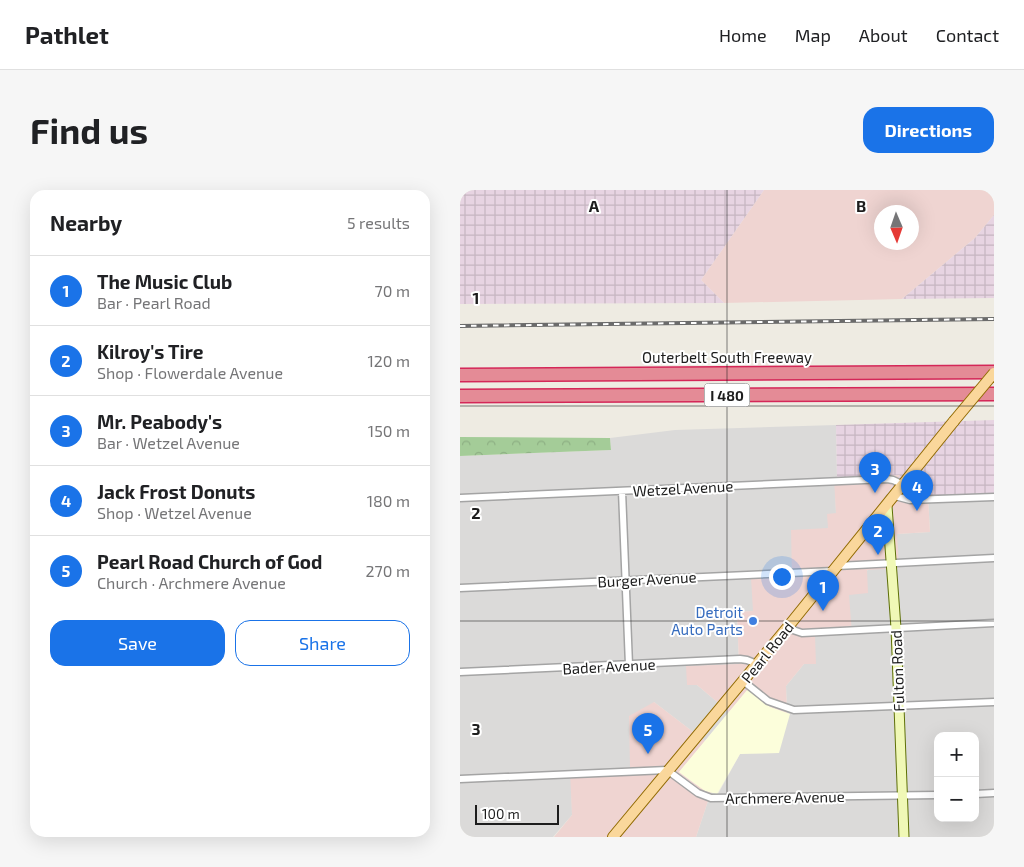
<!DOCTYPE html>
<html lang="en">
<head>
<meta charset="utf-8">
<style>
  :root { --surface:#fff; --page:#f6f6f6; --text:#202124; --muted:#757577; --line:#e0e0e0; --accent:#1a73e8 }
  body { margin:0; font-family:"Exo 2",sans-serif; background:var(--page); color:var(--text) }
  .controls { position:absolute; right:15px; bottom:15px; display:grid; overflow:hidden; border-radius:10px; box-shadow:0 5px 20px #0002 }
  .controls button { width:45px; height:45px; display:grid; place-items:center; padding:0; border:0; border-bottom:1px solid var(--line); background:var(--surface); color:var(--text); font:25px sans-serif }
  .compass { position:absolute; left:414px; top:15px; width:45px; height:45px; border-radius:50%; background:var(--surface); box-shadow:0 5px 20px #0002; rotate:178deg }
  .scale { position:absolute; left:15px; bottom:12px; width:84px; box-sizing:border-box; padding-left:5px; border:2px solid #1d1d1d; border-top:0; font-size:14px; line-height:18px; white-space:nowrap; color:#1d1d1d; -webkit-text-stroke:4px #fff; paint-order:stroke }
  .you { position:absolute; left:321px; top:386px; width:18px; height:18px; margin:-12px; border:4px solid #fff; border-radius:50%; background:#1a73e8; box-shadow:0 0 0 8px #1a73e833 }
  .badge { display:grid; place-items:center; width:32px; height:32px; border-radius:50%; background:var(--accent); color:#fff; font-size:16px; font-weight:700 }
  .pin { position:absolute; translate:-50% -41px; filter:drop-shadow(0 1px 2px #0008) }
  .pin::after { content:''; position:absolute; top:26px; width:18px; height:15px; background:inherit; clip-path:polygon(0 0,100% 0,50% 100%) }
  .list { margin:0; padding:0; list-style:none }
  h2 { display:flex; justify-content:space-between; align-items:center; height:65px; margin:0; padding:0 20px; font-size:21px }
  h2 small { font-size:16px; font-weight:400; color:var(--muted) }
  .list li { display:grid; grid-template-columns:32px 1fr auto; gap:15px; align-items:center; box-sizing:border-box; height:70px; padding:0 20px; border-top:1px solid var(--line) }
  .list b { display:block; font-size:19px; white-space:nowrap }
  .list p { margin:0; font-size:16px; white-space:nowrap; color:var(--muted) }
  .list em { font-size:16px; font-style:normal; color:var(--muted) }
  .actions { display:flex; gap:10px; padding:15px 20px }
  .actions a { flex:1; padding:11px 0; border:1px solid var(--accent); border-radius:15px; text-align:center; font-size:18px; color:var(--accent) }
  .actions .main { background:var(--accent); color:#fff }
  .map { position:relative; flex:none; width:534px; height:647px; overflow:hidden; border-radius:15px }
  header { display:flex; align-items:center; gap:30px; box-sizing:border-box; height:70px; padding:0 25px; background:var(--surface); border-bottom:1px solid var(--line) }
  header strong { font-size:24px }
  nav { display:flex; gap:28px; margin-inline-start:auto; font-size:18px }
  .intro { display:flex; align-items:center; justify-content:space-between; box-sizing:border-box; height:120px; padding:0 30px }
  h1 { margin:0; font-size:35px }
  .button { padding:12px 22px; border-radius:15px; background:var(--accent); color:#fff; font-size:18px; font-weight:700 }
  main { display:flex; gap:30px; padding:0 30px }
  aside { flex:1; background:var(--surface); border-radius:15px; box-shadow:0 5px 20px #0002 }
  .map>svg:first-child { display:block }
</style>
</head>
<body>
<header>
<strong>Pathlet</strong>
<nav><a>Home</a><a>Map</a><a>About</a><a>Contact</a></nav>
</header>
<div class="intro"><h1>Find us</h1><a class="button">Directions</a></div>
<main>
<aside>
<h2>Nearby<small>5 results</small></h2>
<ul class="list">
<li><span class="badge">1</span><div><b>The Music Club</b><p>Bar · Pearl Road</p></div><em>70 m</em></li>
<li><span class="badge">2</span><div><b>Kilroy's Tire</b><p>Shop · Flowerdale Avenue</p></div><em>120 m</em></li>
<li><span class="badge">3</span><div><b>Mr. Peabody's</b><p>Bar · Wetzel Avenue</p></div><em>150 m</em></li>
<li><span class="badge">4</span><div><b>Jack Frost Donuts</b><p>Shop · Wetzel Avenue</p></div><em>180 m</em></li>
<li><span class="badge">5</span><div><b>Pearl Road Church of God</b><p>Church · Archmere Avenue</p></div><em>270 m</em></li>
</ul>
<div class="actions"><a class="main">Save</a><a>Share</a></div>
</aside>
<div class="map">
<svg width="534" height="647" viewBox="0 0 534 647">
  <defs>
    <pattern id="industrial-grid" width="8" height="8" patternUnits="userSpaceOnUse" patternTransform="scale(1.25)"><rect width="8" height="8" fill="#e7d4e2"/><path d="M0 4h8M4 0v8" fill="none" stroke="#c6b6c1"/></pattern>
    <pattern id="forest-crowns" width="20" height="18" patternUnits="userSpaceOnUse" patternTransform="scale(1.25)"><rect width="20" height="18" fill="#a4cc98"/><path d="M2 6a3 3 0 1 1 6 0M12 15a3 3 0 1 1 6 0" fill="none" stroke="#8daf83"/></pattern>
  </defs>
  <rect width="100%" height="100%" fill="#eeebe2"/>
  <path fill="#dbdad9" fill-rule="evenodd" d="M376 235 377 289H375L376 324 368 338 333 387 293 421 277 422 279 474 237 495 269 522 245 551 194 512 170 578 111 581 112 625 93 647H0V266L151 260 150 248 215 240Z
    M534 303V647H236L251 602 258 604 280 564 330 524 327 523 326 496 344 474 355 445 437 344 470 342 468 306ZM478 546H515V628H478Z"/>
  <path fill="#efd4d1" fill-rule="evenodd" d="M304 0H534V25L515 48 442 109 264 113 241 90ZM422 22H452V52H422Z
    M440 285 424 308 468 306 470 342 437 344 439 378 407 380 408 403 389 405 392 444 355 446 356 474H344L326 496 327 523 310 517 288 499 269 522 237 495H227L226 476 279 474 277 422 293 421 291 388 332 387 331 340 368 338 367 324 376 323 374 289Z
    M194 512 245 551 219 582 235 594 251 602 236 647H94L112 625 110 581 170 578 169 526Z"/>
  <path fill="url(#industrial-grid)" d="M0 0H304L241 90 264 113 0 114Z
    M534 25V108L442 109 515 48Z
    M534 230V303L424 308 440 285 377 289 376 235Z"/>
  <path fill="#fcfedb" d="M288 499 310 517 330 524 319 563 280 564 257 604 245 601 219 582Z"/>
  <path fill="url(#forest-crowns)" d="M0 247 150 248 151 260 0 266Z"/>
  <g fill="none" stroke-linecap="round" stroke-linejoin="round">
    <defs>
      <path id="minor" d="M162 301 169 475
        M435 306 450 310 534 307
        M0 308 427 289 433 290 444 295
        M377 376 534 368
        M0 398 373 381
        M327 438 342 443 534 433
        M0 482 280 469 287 470 297 474
        M283 491 308 511 334 520 534 512
        M0 589 207 580 238 603 251 608 478 605
        M515 604 534 603"/>
      <path id="secondary" d="M427 316 436 438 444 647"/>
      <path id="primary" d="M153 647 327 438 494 231"/>
      <path id="motorway" d="M0 185 534 182
        M0 206 534 204"/>
    </defs>
    <use href="#minor" stroke="#a4a4a4" stroke-width="9"/>
    <use href="#secondary" stroke="#5e7007" stroke-width="11"/>
    <use href="#primary" stroke="#926b03" stroke-width="12"/>
    <use href="#motorway" stroke="#d42758" stroke-width="15"/>
    <use href="#minor" stroke="#fff" stroke-width="6"/>
    <use href="#secondary" stroke="#f0f8b6" stroke-width="9"/>
    <use href="#primary" stroke="#fad79b" stroke-width="10"/>
    <use href="#motorway" stroke="#e48b96" stroke-width="12"/>
    <defs>
      <path id="rail" d="M0 136 534 129"/>
    </defs>
    <use href="#rail" stroke="#6b6b6b" stroke-width="4"/>
    <use href="#rail" stroke="#fff" stroke-width="2" stroke-dasharray="5.5" stroke-linecap="butt"/>
    <defs>
      <path id="primary-bridge" d="M494 231 534 183"/>
    </defs>
    <use href="#primary-bridge" stroke="#926b03" stroke-width="12" stroke-linecap="butt"/>
    <use href="#primary-bridge" stroke="#fad79b" stroke-width="10"/>
  </g>
  <path fill="none" stroke="#1d1d1d" stroke-width="1" stroke-opacity="0.55" d="M267 0V647M0 216H534M0 431H534"/>
  <circle fill="#3f7fe0" stroke="#fff" stroke-width="2" cx="293" cy="431" r="5"/>
  <g text-anchor="middle" dominant-baseline="central" stroke-width="4" stroke-linejoin="round" paint-order="stroke">
    <rect fill="#fff" stroke="#616161" stroke-width="1" x="244.5" y="193.5" width="45" height="23" rx="4"/>
    <g font-size="14" font-weight="bold" fill="#1d1d1d">
      <text x="267" y="205">I 480</text>
    </g>
    <g font-size="15" fill="#1d1d1d" stroke="#fff">
      <text x="267" y="167">Outerbelt South Freeway</text>
      <text transform="translate(223 298) rotate(-3)">Wetzel Avenue</text>
      <text transform="translate(187 389) rotate(-3)">Burger Avenue</text>
      <text transform="translate(307 462) rotate(-51)">Pearl Road</text>
      <text transform="translate(149 476) rotate(-3)">Bader Avenue</text>
      <text transform="translate(437 481) rotate(-92)">Fulton Road</text>
      <text transform="translate(325 607) rotate(-1)">Archmere Avenue</text>
    </g>
    <g font-size="15" fill="#366cbe" stroke="#fff" text-anchor="end">
      <text x="283" y="422">Detroit<tspan x="283" dy="17">Auto Parts</tspan></text>
    </g>
  </g>
  <g font-size="16" text-anchor="middle" font-weight="bold" fill="#1d1d1d" stroke="#fff" stroke-width="4" stroke-linejoin="round" paint-order="stroke">
    <text x="134" y="22">A</text>
    <text x="401" y="22">B</text>
    <text x="16" y="114">1</text>
    <text x="16" y="329">2</text>
    <text x="16" y="545">3</text>
  </g>
</svg>
<div class="controls">
<button>+</button>
<button>−</button>
</div>
<svg class="compass" viewBox="-18 -18 36 36"><path d="M0-13l5 13h-10z" fill="#e53935"/><path d="M0 13l5-13h-10z" fill="#757577"/></svg>
<div class="scale">100 m</div>
<div class="you"></div>
<div class="pin badge" style="left:363px;top:421px">1</div>
<div class="pin badge" style="left:418px;top:365px">2</div>
<div class="pin badge" style="left:415px;top:303px">3</div>
<div class="pin badge" style="left:457px;top:321px">4</div>
<div class="pin badge" style="left:188px;top:564px">5</div>
</div>
</main>
</body>
</html>
